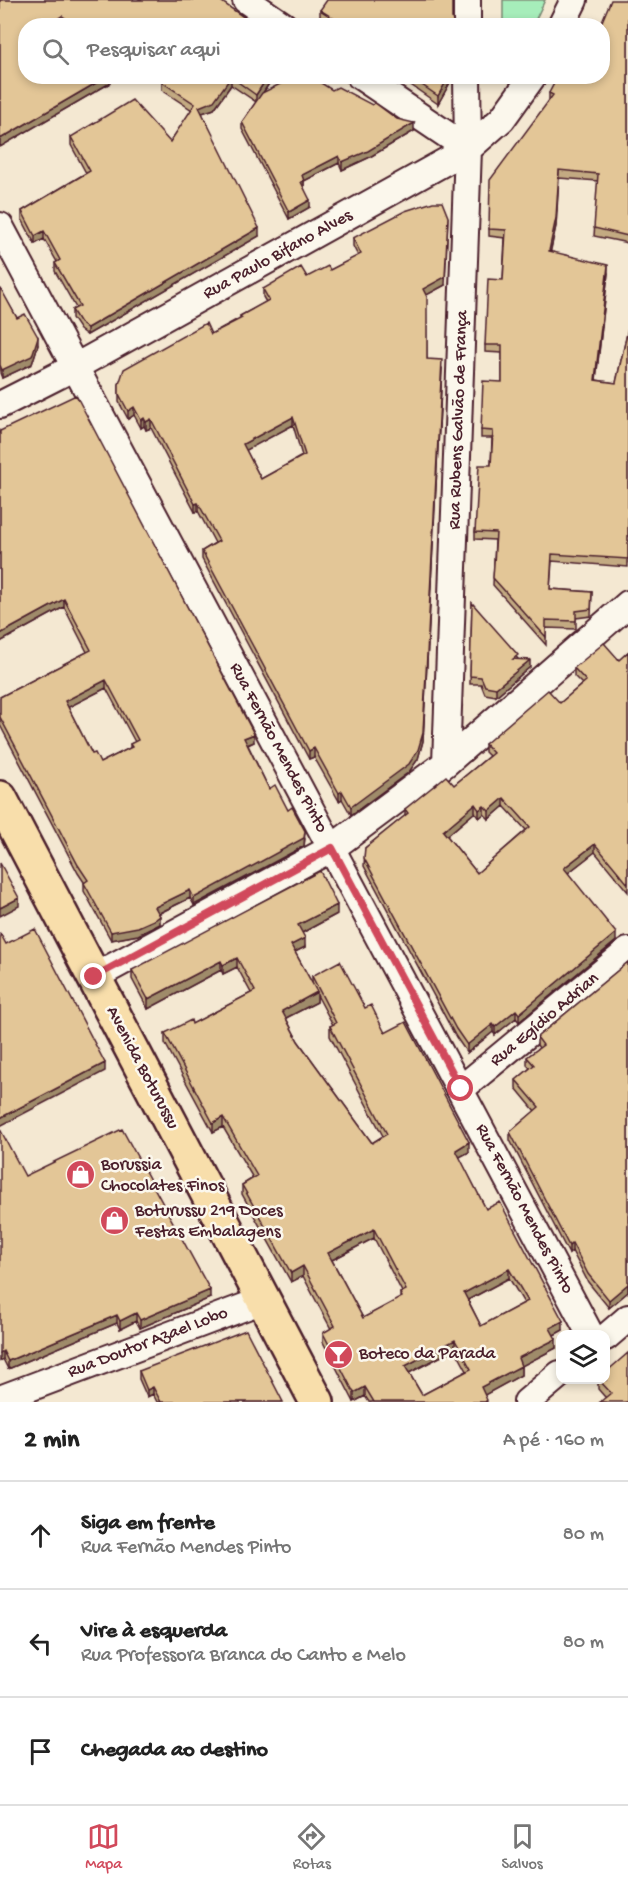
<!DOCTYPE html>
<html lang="pt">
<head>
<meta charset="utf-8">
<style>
  :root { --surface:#fff; --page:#f2f2f2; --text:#222; --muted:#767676; --line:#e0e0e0; --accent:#d1495b }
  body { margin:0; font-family:"Gochi Hand",sans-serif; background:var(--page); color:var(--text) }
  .controls { position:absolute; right:18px; bottom:18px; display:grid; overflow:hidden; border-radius:12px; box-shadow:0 3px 9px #0003 }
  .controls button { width:54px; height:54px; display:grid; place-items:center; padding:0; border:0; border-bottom:2px solid var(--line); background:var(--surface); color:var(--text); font:30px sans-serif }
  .stop { position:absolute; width:18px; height:18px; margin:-14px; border:4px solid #d1495b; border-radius:50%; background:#fff }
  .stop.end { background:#d1495b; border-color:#fff; box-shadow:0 2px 6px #0008 }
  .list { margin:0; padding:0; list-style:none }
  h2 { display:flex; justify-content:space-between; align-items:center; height:78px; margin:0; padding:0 24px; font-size:26px }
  h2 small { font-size:20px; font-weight:400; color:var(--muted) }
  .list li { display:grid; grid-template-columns:39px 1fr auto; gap:18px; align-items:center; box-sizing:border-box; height:108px; padding:0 24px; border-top:2px solid var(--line) }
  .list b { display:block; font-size:22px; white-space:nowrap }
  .list p { margin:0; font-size:20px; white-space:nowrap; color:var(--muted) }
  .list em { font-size:20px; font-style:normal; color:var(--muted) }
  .icon { flex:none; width:33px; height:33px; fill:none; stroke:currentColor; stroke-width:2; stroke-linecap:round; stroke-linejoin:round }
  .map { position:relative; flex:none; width:628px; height:1402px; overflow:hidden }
  .search { position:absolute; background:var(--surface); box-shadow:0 3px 9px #0003; left:18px; right:18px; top:18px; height:66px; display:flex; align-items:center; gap:15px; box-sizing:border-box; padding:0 21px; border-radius:24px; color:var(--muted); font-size:22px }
  .sheet { height:402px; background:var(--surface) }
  nav { display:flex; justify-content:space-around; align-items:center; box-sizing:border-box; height:84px; border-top:2px solid var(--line); background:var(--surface); font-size:16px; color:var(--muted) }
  nav a { display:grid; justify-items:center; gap:3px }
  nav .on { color:var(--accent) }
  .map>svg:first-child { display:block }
</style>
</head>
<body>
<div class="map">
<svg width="628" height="1402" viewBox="0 0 628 1402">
  <rect width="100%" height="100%" fill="#f4e8d2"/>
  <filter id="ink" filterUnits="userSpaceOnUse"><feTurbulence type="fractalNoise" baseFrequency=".0167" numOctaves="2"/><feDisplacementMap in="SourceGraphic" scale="12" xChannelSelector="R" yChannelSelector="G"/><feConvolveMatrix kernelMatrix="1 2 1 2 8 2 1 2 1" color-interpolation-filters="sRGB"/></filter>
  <g filter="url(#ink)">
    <path fill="#a6edba" stroke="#788672" stroke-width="1.5" d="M503 0H545L533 25 503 26Z"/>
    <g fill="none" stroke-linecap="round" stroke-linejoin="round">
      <defs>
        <path id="minor" d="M246 0 284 26
          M467 26V0
          M561 26 574 0
          M360 76 468 149
          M0 226 590 1334
          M0 405 75 367 468 149 502 119 533 76
          M446 763 468 149 467 76
          M94 977 332 848 446 763 628 604
          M461 1089 628 951
          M606 1337 628 1318
          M0 1399 263 1300
          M527 1402 560 1374"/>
        <path id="major" d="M0 798 317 1402"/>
      </defs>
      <use href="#minor" stroke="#4a1f2b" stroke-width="30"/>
      <use href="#major" stroke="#4a1f2b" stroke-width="38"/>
      <use href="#minor" stroke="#fbf7ec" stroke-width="26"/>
      <use href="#major" stroke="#f8deab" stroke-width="33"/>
    </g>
    <path fill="#c3aa82" stroke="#4a1f2b" stroke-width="1.5" fill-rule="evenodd" d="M0 0H219L256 26H26V76H110V83L0 147Z
      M452 0 329 24 320 18V10Z
      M628 0V243L594 236 598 181 559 178 556 226 550 252 608 273 596 380 616 383 628 329V567L552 561 550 589 592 592 591 616 576 618V629L546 628V645L493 585 495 540 475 539V532L491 465 492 438H481V430L502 382V353L485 352V345L503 280 505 238 489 236V229L549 100V93L603 76Z
      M165 76H274L263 93 332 90 414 131 368 158 342 170 339 163 304 181V188L310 207 289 219 242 129V122L256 102 231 85 214 109 202 113 259 236 87 335 80 330 72 318V310L76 308 55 271V263L57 262 44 239 35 244 22 219V211L86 173 71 145V137L170 142 192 110 162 90V82L167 79Z
      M398 76H452V79L438 104Z
      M353 238 445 285 426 295 427 359 442 368 423 741 418 759 409 772 351 815 342 799 339 801 314 757 309 759 202 559V551L215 543 198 511 195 512 151 428 146 430 144 426 141 428 134 415 128 419 119 402V384L240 318V316L266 302 263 297V289L307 277 330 270 358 256 353 246ZM293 425 302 456 261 479 246 450Z
      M0 289 17 318 38 345 32 364 2 378 0 373Z
      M0 431 254 742 248 745 269 789 288 810 305 839 304 846 194 905 190 898 158 914 160 924 138 935 111 940 84 891V882L78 873 0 725V697L87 652 64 607 0 642ZM106 688 135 742 130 744V748L100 763 92 754 68 707Z
      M472 603 518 659 530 667 496 696 485 694 481 684H470Z
      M628 652V892L595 852 568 873 616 941 519 1022 516 1018 495 1035 493 1032 467 1053 456 1037 364 866 365 848 405 816V809L454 785 489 756 485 752V744L560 703 582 684 574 676V668L619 660ZM504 806 526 830 477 873 447 836 475 812 479 818 484 814 489 819Z
      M337 914 302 933 305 947 295 952 312 983V976L365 1008 385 1033 469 1152 459 1157 486 1209 563 1330 554 1335 556 1348 521 1366V1375L484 1395 487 1402H369L365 1396 354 1402 323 1342V1333L331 1329 303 1276 291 1282 242 1194V1185L253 1178 223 1127 213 1132 165 1043V1033L192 1024 251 993 237 967 223 974 221 970 148 1009 132 979V970ZM317 995 333 1025 330 1026V1036L383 1136 372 1143 298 1041 286 1018 317 1002ZM374 1238 402 1292 400 1293V1299L363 1318 332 1260ZM509 1278 524 1303 481 1326 468 1300ZM455 1349 467 1371 422 1395 409 1373Z
      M628 962V1292L609 1308 588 1282 572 1251 569 1254 510 1140V1132L535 1111 516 1088V1080L530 1068 527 1065V1057L539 1048 537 1045V1037Z
      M25 1176 210 1298 140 1328 136 1321 120 1329 117 1323 8 1369 3 1359 0 1361Z
      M139 1371 283 1402H157L153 1394 147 1397 139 1379Z
      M598 1380H606L628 1402 605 1397 598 1389Z"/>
    <path fill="#9f8b6a" stroke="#4a1f2b" stroke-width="1.5" d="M108 76H110V83L0 147V139Z
      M268 76H274L256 103V95Z
      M449 76H452V79L438 104V96Z
      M231 77V85L214 109 199 114V107Z
      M414 123V131L368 158 342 170V162Z
      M339 156V163L304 181V188L301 190 302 175Z
      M559 170 556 226 549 259V251Z
      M310 200V207L289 219V212Z
      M448 217 445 285 423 297V289Z
      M259 228V236L87 335V328Z
      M44 231V239L35 244V236Z
      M608 265V273L595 387V380Z
      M38 337V345L32 364 2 378V370Z
      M442 368 423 741 418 759 409 772 351 815V807Z
      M134 407V415L128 419V411Z
      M293 417V425L243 452V444Z
      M144 418V426L141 428V420Z
      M151 419V428L146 430V422Z
      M198 503V511L195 512V504Z
      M64 599V607L0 642V634Z
      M530 660V667L496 696V688Z
      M106 680V688L65 709V701Z
      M254 734V742L244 746V738Z
      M314 748V757L309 759V751Z
      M342 791V799L339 801V793Z
      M504 798V806L489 819V811Z
      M475 804V812L443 839V831Z
      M484 806V814L479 818V810Z
      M305 831 304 846 194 905V898Z
      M595 844V852L564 876V868Z
      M190 890V898L155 915V907Z
      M19 898V906L0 916V908Z
      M337 905V914L298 935V925Z
      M160 916V924L138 935 111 940V932Z
      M616 933V941L519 1022V1014Z
      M305 938V947L291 954V945Z
      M237 958V967L223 974V965Z
      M221 961V970L148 1009V999Z
      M317 992V1002L282 1020V1011Z
      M516 1010V1018L495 1035V1027Z
      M493 1024V1032L467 1053V1045Z
      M105 1063V1071L0 1126V1118Z
      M223 1117V1127L213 1132V1123Z
      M469 1142V1152L456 1159V1150Z
      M374 1229V1238L328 1262V1253Z
      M572 1243V1251L569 1254V1246Z
      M303 1266V1276L291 1282V1273Z
      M509 1269V1278L464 1302V1293Z
      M628 1284V1292L609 1308V1300Z
      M210 1290V1298L140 1328V1320Z
      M136 1313V1321L120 1329V1321Z
      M117 1315V1323L8 1369V1361Z
      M563 1321V1330L550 1337V1328Z
      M556 1339V1348L518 1368V1358Z
      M455 1340V1349L405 1375V1366Z
      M3 1351V1359L0 1361V1353Z
      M521 1366V1375L481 1397V1387Z
      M153 1387V1394L147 1397V1390Z
      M365 1387V1396L354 1402V1393Z"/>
    <path fill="#e3c697" stroke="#4a1f2b" stroke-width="1.5" fill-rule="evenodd" d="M0 0H219L256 26H77L62 16 59 18 66 26H26V76H108L0 139Z
      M327 0H452V18L454 26H328L333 18 320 10Z
      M611 0H628V236L594 228 598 174 559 170 556 218 549 251 608 265 595 380 616 383 628 329V559L552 554 550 589 592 592 591 609 576 611V621L546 620V637L493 578 496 533 475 532 479 465H491L493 431 481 430 483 381 502 382V345H485L488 279 503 280 506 230 489 229 490 180 553 95 549 93 558 76H603V26H600Z
      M170 76H268L256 95 231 77 214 101 199 107 259 228 87 328 80 323 72 310 80 306 55 263 60 260 44 231 35 236 22 211 90 171 71 137 132 100 170 142 195 104 162 82Z
      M296 76H310L332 90 338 87 372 105 375 103 397 119 414 123 368 151 342 162 339 156 302 175 304 181 301 182 310 200 289 212 242 122 262 93Z
      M409 76H449L438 96Z
      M433 202H442L448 217 445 277 423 289 427 297V359L442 360 423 733 418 750 409 764 351 807 342 791 339 793 314 748 309 751 202 551 219 541 198 503 195 504 151 419 146 422 144 418 141 420 134 407 128 411 119 394V384L124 369 206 323 211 334 242 318 240 316 269 300 263 289 301 267 307 277 328 266 330 270 361 254 353 238 405 211ZM293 417 305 455 261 479 243 444Z
      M0 289H1L17 318 25 314 38 337 32 356 2 370 0 365Z
      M76 395 254 734 244 738 269 789 275 785 288 810 292 807 305 831 304 838 194 898 190 890 155 907 160 916 156 919 138 927 111 932 84 883 88 880 78 865 0 717V697L91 650 64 599 0 634V431ZM106 680 138 740 130 744 132 747 100 763 95 753 92 754 65 701Z
      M472 603 518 655 513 659 530 660 496 688 485 686 481 677 470 676Z
      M604 643 619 660 628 652V884L595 844 564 868 616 933 519 1014 516 1010 495 1027 493 1024 467 1045 456 1029 364 858 365 848 408 813 405 809 446 776 454 785 493 753 485 744 548 690 560 703 586 681 574 668ZM504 798 530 827 477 873 443 831 475 804 479 810 484 806 489 811Z
      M0 863 19 898 0 908Z
      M320 871 337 905 298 925 305 938 291 945 317 992 282 1011 298 1041 372 1143 387 1134 330 1026 336 1023 312 976 340 961 365 1008 371 1005 385 1033 406 1022 469 1142 456 1150 486 1209 500 1202 563 1321 550 1328 556 1339 518 1358 521 1366 481 1387 487 1400 485 1402H374L365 1387 354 1393 323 1333 335 1326 303 1266 291 1273 242 1185 257 1176 223 1117 213 1123 165 1033 191 1020 192 1024 255 991 237 958 223 965 221 961 148 999 132 970ZM374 1229 406 1290 400 1293 402 1297 363 1318 328 1253ZM509 1269 528 1301 481 1326 464 1293ZM455 1340 471 1369 422 1395 405 1366Z
      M35 929 105 1063 0 1118V933L6 944Z
      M628 962V1284L609 1300 588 1274 572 1243 569 1246 510 1132 539 1107 516 1080 534 1065 527 1057 543 1045 537 1037Z
      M0 1129 25 1176 122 1129 210 1290 140 1320 136 1313 120 1321 117 1315 8 1361 3 1351 0 1353Z
      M246 1330 283 1402H161L153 1387 147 1390 139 1371Z
      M628 1353V1402H600L611 1393 599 1380H606V1372Z"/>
  </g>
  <g fill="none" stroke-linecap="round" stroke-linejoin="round" filter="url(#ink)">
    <path stroke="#d1495b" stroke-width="8" d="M94 977 332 848 461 1089"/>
  </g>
  <defs>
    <symbol id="shop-disc" viewBox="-11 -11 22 22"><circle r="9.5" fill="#d1495b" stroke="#fbf7ec"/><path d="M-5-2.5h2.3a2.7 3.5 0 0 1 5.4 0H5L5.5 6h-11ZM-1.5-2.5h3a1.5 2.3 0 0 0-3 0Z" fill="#fff"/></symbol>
    <symbol id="bar-disc" viewBox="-11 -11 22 22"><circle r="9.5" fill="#d1495b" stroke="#fbf7ec"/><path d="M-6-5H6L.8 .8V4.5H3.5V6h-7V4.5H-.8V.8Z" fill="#fff"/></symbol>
  </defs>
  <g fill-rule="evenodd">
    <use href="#shop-disc" x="64" y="1158" width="33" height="33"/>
    <use href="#shop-disc" x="98" y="1204" width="33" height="33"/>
    <use href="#bar-disc" x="322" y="1338" width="33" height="33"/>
  </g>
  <g text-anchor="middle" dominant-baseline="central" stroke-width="5" stroke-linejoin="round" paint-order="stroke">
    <g font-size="18" fill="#4a1f2b" stroke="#fbf7ec">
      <text transform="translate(278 255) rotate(-29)">Rua Paulo Bifano Alves</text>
      <text transform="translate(459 420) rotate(-88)">Rua Rubens Galvão de França</text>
      <text transform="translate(278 748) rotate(62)">Rua Fernão Mendes Pinto</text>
      <text transform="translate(545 1020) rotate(-40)">Rua Egídio Adrian</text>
      <text transform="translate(142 1068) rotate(62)">Avenida Boturussu</text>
      <text transform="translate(524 1209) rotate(62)">Rua Fernão Mendes Pinto</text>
      <text transform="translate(148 1343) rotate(-21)">Rua Doutor Azael Lobo</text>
    </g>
    <g font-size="18" fill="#4a1f2b" stroke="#fbf7ec" text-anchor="start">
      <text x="101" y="1165">Borussia<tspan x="101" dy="21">Chocolates Finos</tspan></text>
      <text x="135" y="1211">Boturussu 219 Doces<tspan x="135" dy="21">Festas Embalagens</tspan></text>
      <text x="359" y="1354">Boteco da Parada</text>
    </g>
  </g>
</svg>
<div class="controls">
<button><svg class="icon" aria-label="layers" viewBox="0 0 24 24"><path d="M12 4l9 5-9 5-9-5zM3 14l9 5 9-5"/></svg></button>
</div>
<div class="stop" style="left:461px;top:1089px"></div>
<div class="stop end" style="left:94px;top:977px"></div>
<div class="search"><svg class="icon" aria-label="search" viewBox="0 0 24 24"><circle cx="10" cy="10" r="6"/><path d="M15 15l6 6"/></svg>Pesquisar aqui</div>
</div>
<section class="sheet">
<h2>2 min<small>A pé · 160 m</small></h2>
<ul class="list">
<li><svg class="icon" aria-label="ahead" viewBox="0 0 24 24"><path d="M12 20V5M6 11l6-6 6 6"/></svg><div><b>Siga em frente</b><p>Rua Fernão Mendes Pinto</p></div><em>80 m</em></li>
<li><svg class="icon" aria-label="left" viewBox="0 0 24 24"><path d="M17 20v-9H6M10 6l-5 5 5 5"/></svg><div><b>Vire à esquerda</b><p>Rua Professora Branca do Canto e Melo</p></div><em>80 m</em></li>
<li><svg class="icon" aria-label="arrive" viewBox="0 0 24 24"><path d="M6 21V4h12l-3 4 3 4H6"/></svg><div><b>Chegada ao destino</b></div></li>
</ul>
</section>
<nav>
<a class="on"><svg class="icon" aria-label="map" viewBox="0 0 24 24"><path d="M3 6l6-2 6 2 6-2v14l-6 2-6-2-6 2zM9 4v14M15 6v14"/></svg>Mapa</a>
<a><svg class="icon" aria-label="directions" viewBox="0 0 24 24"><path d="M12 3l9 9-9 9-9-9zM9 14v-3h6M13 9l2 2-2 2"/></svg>Rotas</a>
<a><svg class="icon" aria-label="saved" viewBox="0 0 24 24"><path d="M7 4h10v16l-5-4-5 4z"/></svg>Salvos</a>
</nav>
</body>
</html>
